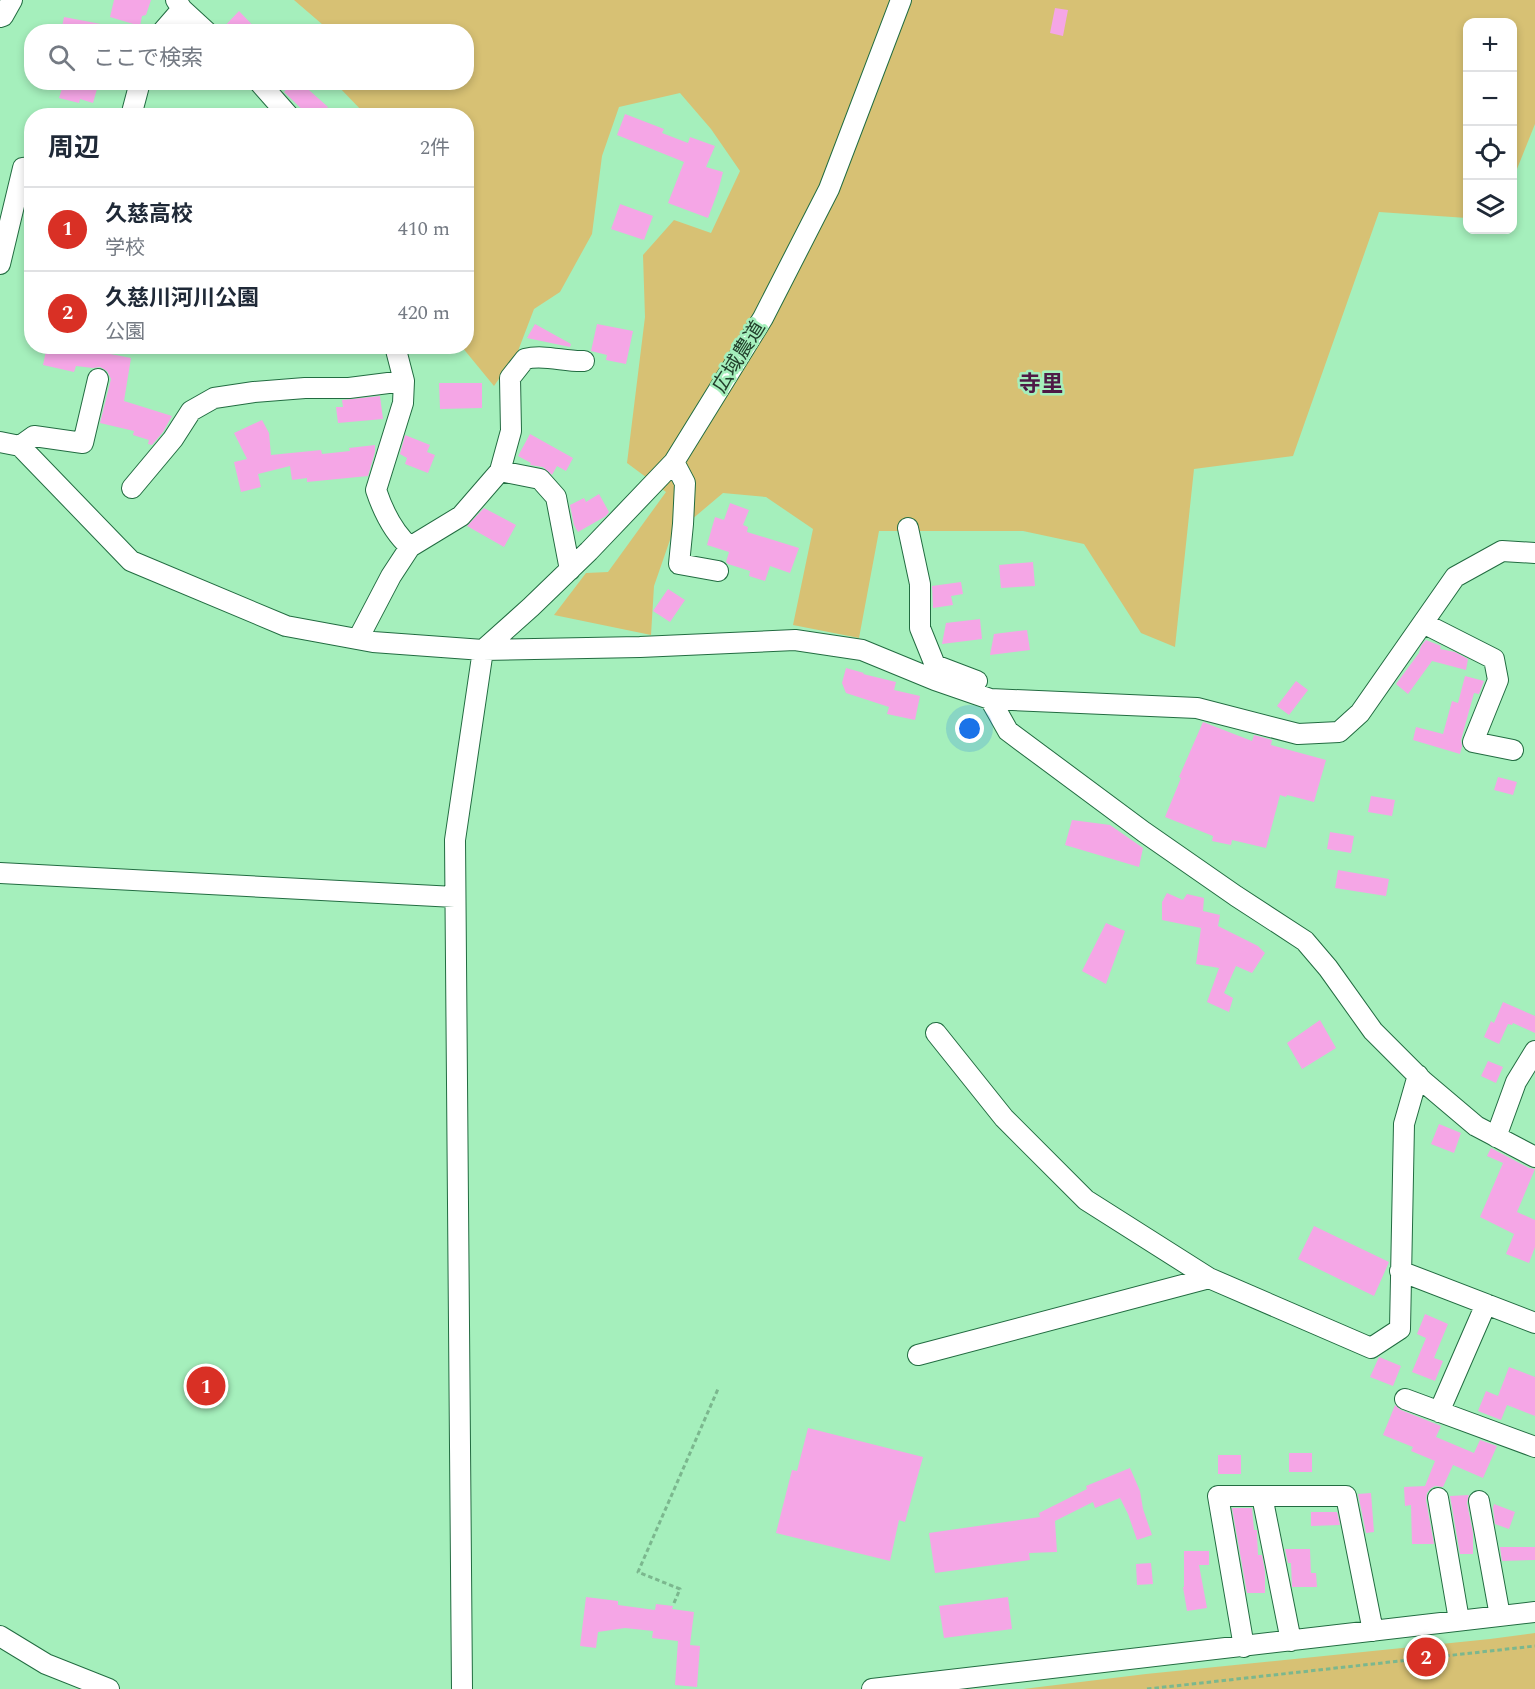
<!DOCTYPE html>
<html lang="ja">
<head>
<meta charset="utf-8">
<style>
  :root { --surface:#fff; --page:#f6f6f7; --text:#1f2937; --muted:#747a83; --line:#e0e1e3; --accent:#d93025 }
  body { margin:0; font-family:Spectral,"Noto Sans JP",serif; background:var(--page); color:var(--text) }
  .controls { position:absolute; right:18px; top:18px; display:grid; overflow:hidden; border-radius:12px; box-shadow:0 3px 9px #0003 }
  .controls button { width:54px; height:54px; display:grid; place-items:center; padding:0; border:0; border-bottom:2px solid var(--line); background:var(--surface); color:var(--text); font:30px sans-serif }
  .you { position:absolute; left:970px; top:729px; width:21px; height:21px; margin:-15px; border:4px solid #fff; border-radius:50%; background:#1a73e8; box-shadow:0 0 0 9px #1a73e833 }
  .badge { display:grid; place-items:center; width:39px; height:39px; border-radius:50%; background:var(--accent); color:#fff; font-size:20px; font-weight:700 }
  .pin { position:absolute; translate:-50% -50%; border:3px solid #fff; box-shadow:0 2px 6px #0006 }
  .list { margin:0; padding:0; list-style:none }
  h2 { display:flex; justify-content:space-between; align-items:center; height:78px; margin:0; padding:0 24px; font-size:26px }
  h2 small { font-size:20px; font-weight:400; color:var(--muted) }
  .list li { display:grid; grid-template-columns:39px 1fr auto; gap:18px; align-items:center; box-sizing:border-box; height:84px; padding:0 24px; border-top:2px solid var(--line) }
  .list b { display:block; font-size:22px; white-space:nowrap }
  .list p { margin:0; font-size:20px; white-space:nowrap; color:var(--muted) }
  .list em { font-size:20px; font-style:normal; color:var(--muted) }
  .icon { flex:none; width:33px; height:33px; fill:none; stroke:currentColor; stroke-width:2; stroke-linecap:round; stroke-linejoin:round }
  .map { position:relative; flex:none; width:1535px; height:1689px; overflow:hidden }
  .search { position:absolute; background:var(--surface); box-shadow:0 3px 9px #0003; left:24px; top:24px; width:450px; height:66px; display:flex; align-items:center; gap:15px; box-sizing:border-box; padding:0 21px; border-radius:24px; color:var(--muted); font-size:22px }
  .panel { position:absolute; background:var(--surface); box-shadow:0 3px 9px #0003; left:24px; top:108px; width:450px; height:246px; border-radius:24px }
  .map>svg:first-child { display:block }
</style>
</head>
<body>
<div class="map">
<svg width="1535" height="1689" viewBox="0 0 1535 1689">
  <rect width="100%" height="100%" fill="#a5efbc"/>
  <path fill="#d7c174" d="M294 0H1535V124L1513 179 1512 22H1468L1467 218 1379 212 1293 456 1194 469 1175 647 1141 633 1084 544 1023 531H879L859 638 793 625 813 529 766 497 723 493 671 537 654 586 651 635 554 615 586 573 608 572 666 492 627 463 645 317 643 255 674 220 711 233 740 171 711 129 680 93 619 107 602 156 592 234 560 292 534 309 518 351 494 386 462 347 466 346V116L366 115 335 83 466 82V32L330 31Z
    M1535 1633V1689H1023L1146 1674 1490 1639Z"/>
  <path fill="#f5a6e6" d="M114 0H151L146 15 142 16 140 26 110 17Z
    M1055 8 1068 10 1063 36 1050 33Z
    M239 11 259 32H219Z
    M64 17 106 25V32H61Z
    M64 82H99L93 103 80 99 79 103 59 98Z
    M293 82H300L328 107 321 116H309L284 92Z
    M625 114 664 129 662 133 688 143 690 137 715 146 706 167 723 172 718 191 708 218 668 203 684 162 617 135Z
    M620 204 653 216 644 240 611 229Z
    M535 324 571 344 570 347 527 338Z
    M597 324 633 331 626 364 606 360 607 355 591 351Z
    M47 346H69L131 358 124 401 172 416 163 432 152 445 148 444 149 440 133 435 134 431 100 423 111 379 107 371 100 367 93 368 76 366 74 372 43 365Z
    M439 383H482V408L440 409Z
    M380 396 383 419 338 423 336 407H343L342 400Z
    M262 420 269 433 271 455 321 450 322 454 350 451 349 448 375 445V452L368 476 307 482V478L292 480 290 466 258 474 261 487 241 492 234 462 247 459 234 433Z
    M530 434 573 458 566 471 557 466 552 475 543 467 530 465 531 463 518 456Z
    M405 435 430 445 427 452 435 455 428 473 405 464 407 458 400 454Z
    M599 494 609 512 606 516 578 532 574 525 570 505 584 498 586 502Z
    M730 503 749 510 743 525 748 527 747 532 799 548 790 573 770 566 765 581 749 576 750 571 728 564 726 562 729 552 707 545 715 517 724 520Z
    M484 508 516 525 504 547 467 526Z
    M1033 562 1035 586 1001 588 999 565Z
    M961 582 963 594 951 596 953 605 933 608 932 586Z
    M668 589 685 600 670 622 653 611Z
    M980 619 982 639 942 644 946 623Z
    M1027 630 1030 650 990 655 994 634Z
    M1426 640 1441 646 1440 649 1455 652 1468 659 1466 670 1432 661 1408 694 1396 684 1419 653 1421 646Z
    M846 668 864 673 863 674 896 682 894 690 920 696 915 720 887 714 889 707 846 693 842 683Z
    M1465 676 1484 681 1479 694 1474 693 1461 740 1462 746 1460 754 1413 740 1416 727 1443 734 1452 701 1458 703Z
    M1296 681 1308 690 1289 715 1277 706Z
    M1203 722 1252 741 1254 735 1272 740 1271 745 1326 760 1314 802 1287 795 1286 797 1280 795 1266 848 1232 840 1231 845 1212 841 1213 836 1165 817 1181 778 1179 777Z
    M1498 777 1517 782 1513 795 1494 790Z
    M1371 796 1395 800 1392 816 1368 812Z
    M1072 820 1110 825 1143 848 1139 867 1065 845Z
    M1330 832 1354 836 1351 853 1327 849Z
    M1338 870 1389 879 1386 896 1335 888Z
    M1167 893 1183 900 1187 894 1204 898 1203 911 1220 915 1218 926 1258 946 1265 953 1252 973 1236 966 1224 993 1233 998 1229 1012 1207 1002 1219 968 1196 964 1201 928 1162 920V902Z
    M1106 923 1125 931 1106 984 1082 971Z
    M1503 1002 1535 1016V1033L1513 1023 1512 1025 1508 1024 1499 1044 1484 1037 1491 1021 1494 1023Z
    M1320 1020 1336 1048 1302 1069 1287 1043Z
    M1488 1061 1503 1067 1496 1083 1481 1076Z
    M1439 1124 1461 1133 1454 1153 1431 1144Z
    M1491 1148 1529 1168 1535 1169 1517 1212 1535 1220V1247L1529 1263 1506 1254 1514 1234 1480 1217 1503 1163 1487 1156Z
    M1314 1226 1389 1262 1374 1296 1298 1259Z
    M1425 1314 1448 1324 1434 1358 1443 1361 1435 1381 1412 1372 1426 1338 1417 1334Z
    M1379 1357 1401 1366 1393 1386 1370 1377Z
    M1509 1367 1535 1377V1416L1507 1405 1501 1420 1478 1411 1486 1391 1498 1396Z
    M1395 1405 1401 1410 1441 1426 1436 1437 1474 1453 1480 1440 1497 1446 1483 1478 1453 1465 1443 1487 1435 1486 1431 1488 1427 1493 1426 1500 1434 1544H1412L1411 1505 1405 1506 1404 1487 1425 1486 1435 1461 1411 1451 1413 1447 1383 1435Z
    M808 1428 923 1457 905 1522 899 1520 890 1561 776 1533 792 1470 797 1471Z
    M1289 1453H1312V1472H1289Z
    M1218 1455H1241V1474H1218Z
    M1130 1468 1140 1491 1143 1509 1152 1535 1137 1540 1128 1514 1120 1498 1095 1508 1093 1502 1055 1521 1057 1552 1029 1553 1030 1560 935 1573 929 1533 1040 1517 1039 1513 1087 1489 1086 1486Z
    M1371 1493 1374 1532 1366 1533 1358 1494Z
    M1469 1495 1467 1503 1473 1533V1554H1460L1450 1496Z
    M1494 1504 1515 1512 1509 1529 1495 1524 1493 1508Z
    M1232 1508H1252L1254 1530H1257V1534L1258 1555H1262L1265 1572V1593H1247Z
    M1311 1512H1337L1340 1525 1311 1526Z
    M1500 1547H1535V1560L1502 1561Z
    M1285 1549H1310L1311 1573H1316L1317 1587H1292L1291 1563H1288Z
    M1184 1551H1209V1565H1199L1207 1608 1187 1611 1183 1587H1184Z
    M1151 1563 1153 1584 1137 1585 1136 1564Z
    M586 1597 618 1601V1605L655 1610 656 1604 673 1606 672 1609 694 1612 690 1645 700 1646 697 1687 675 1685 678 1641 652 1638 653 1631 625 1628 598 1632 596 1648 580 1646Z
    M1008 1597 1012 1629 944 1638 939 1606Z"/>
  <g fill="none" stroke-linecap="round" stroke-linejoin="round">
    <defs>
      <path id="minor" d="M176 0 182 9 207 32
        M0 17 3 16 12 0
        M162 32 182 9
        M259 82 289 116
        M131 116 140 82
        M0 264 23 168 32 167
        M0 442 20 446 131 561 286 626 373 642 483 650 640 647 795 640 862 650 935 680 990 699 1197 708 1298 734 1339 732 1360 713 1455 577 1502 551 1535 553
        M20 446 34 436 83 443 98 379
        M674 462 685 483 683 524 679 564 718 571
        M500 471 540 479 556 497 570 570
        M132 488 173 439 191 411 214 398 254 392 305 388H349L404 381
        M908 528 920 584V628L935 665 977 681
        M410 547 461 516 500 471 511 431 510 378 525 359C544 354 565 362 584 361
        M1423 623 1494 659 1498 680 1473 742 1513 750
        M358 639 391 576 410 547C393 532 383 511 376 490L403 403 404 381 395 346
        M990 699 1008 731 1144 832 1236 896 1305 941 1328 968 1373 1031 1424 1082 1476 1126 1535 1157
        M0 873 455 897
        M936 1033 1004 1118 1086 1200 1209 1278 1371 1348 1400 1329 1404 1124 1418 1075
        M1496 1137 1516 1082 1535 1051
        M1400 1271 1535 1323
        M918 1355 1209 1278
        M1405 1399 1535 1447
        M1439 1412 1486 1304
        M1262 1496 1291 1641
        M1438 1498 1459 1620
        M1479 1501 1500 1616
        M0 1636 46 1664 109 1689
        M1244 1647 1218 1496H1346L1373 1631
        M462 1689 455 840 483 650 531 607 589 551 674 462 763 318 829 189 901 0
        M872 1689 1535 1612"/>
    </defs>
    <use href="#minor" stroke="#226c41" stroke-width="22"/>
    <path stroke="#7bb78e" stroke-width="3" stroke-dasharray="4.5 3" stroke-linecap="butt" d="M674 1603 680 1589 638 1572 718 1389
      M1147 1689 1535 1646"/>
    <use href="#minor" stroke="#fff" stroke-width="20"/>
  </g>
  <g text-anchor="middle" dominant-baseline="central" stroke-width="5" stroke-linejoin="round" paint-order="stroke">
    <g font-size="20" fill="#22402c" stroke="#a5efbc">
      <text transform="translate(739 357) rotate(-58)">広域農道</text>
    </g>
    <g font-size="22" font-weight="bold" fill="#4e1946" stroke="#a5efbc">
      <text x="1041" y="384">寺里</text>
    </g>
  </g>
</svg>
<div class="controls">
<button>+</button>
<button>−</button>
<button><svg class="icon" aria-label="locate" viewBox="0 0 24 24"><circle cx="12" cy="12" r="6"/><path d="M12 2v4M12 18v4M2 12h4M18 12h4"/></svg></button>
<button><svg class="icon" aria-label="layers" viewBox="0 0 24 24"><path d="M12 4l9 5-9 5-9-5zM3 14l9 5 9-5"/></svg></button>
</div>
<div class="you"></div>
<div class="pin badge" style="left:206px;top:1386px">1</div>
<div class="pin badge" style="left:1426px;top:1657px">2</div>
<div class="search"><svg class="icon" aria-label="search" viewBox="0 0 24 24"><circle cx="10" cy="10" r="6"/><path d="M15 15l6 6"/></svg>ここで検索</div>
<section class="panel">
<h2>周辺<small>2件</small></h2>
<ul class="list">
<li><span class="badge">1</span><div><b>久慈高校</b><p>学校</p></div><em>410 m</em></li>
<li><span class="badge">2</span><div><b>久慈川河川公園</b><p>公園</p></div><em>420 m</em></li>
</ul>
</section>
</div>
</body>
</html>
